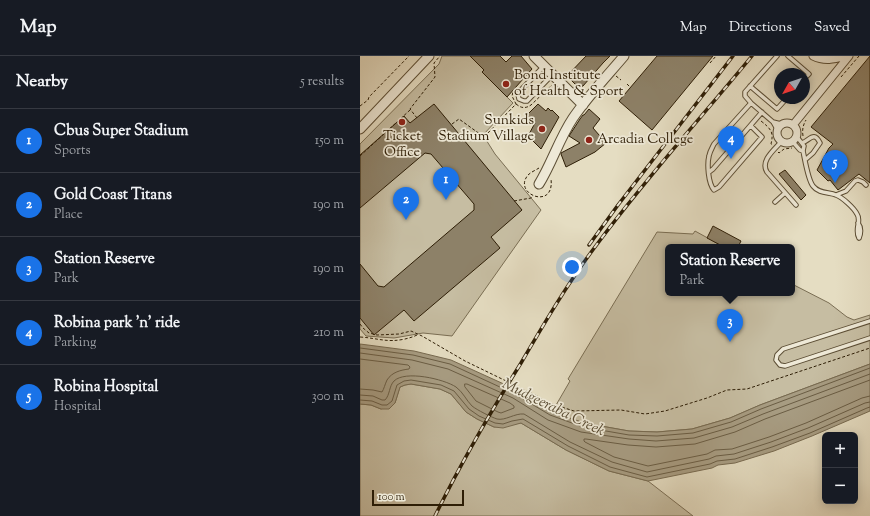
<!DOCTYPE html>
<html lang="en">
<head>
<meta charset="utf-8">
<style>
  :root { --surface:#171b24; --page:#242831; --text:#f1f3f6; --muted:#9ea1a6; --line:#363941; --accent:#1a73e8 }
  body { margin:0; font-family:"Sorts Mill Goudy",serif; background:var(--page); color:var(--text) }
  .controls { position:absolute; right:12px; bottom:12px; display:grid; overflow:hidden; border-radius:6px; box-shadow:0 2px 10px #0003 }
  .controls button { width:36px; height:36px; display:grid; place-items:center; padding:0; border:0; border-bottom:1px solid var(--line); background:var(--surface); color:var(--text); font:20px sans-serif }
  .compass { position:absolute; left:414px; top:12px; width:36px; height:36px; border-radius:50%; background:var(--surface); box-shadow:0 2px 10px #0003; rotate:230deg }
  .scale { position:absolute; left:12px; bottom:10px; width:92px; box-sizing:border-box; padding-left:4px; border:2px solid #2e1e06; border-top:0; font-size:11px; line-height:14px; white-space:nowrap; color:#2e1e06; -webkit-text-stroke:3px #eee9d7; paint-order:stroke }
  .you { position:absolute; left:212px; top:211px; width:14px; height:14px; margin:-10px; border:3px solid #fff; border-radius:50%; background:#1a73e8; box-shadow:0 0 0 6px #1a73e833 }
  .badge { display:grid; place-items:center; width:26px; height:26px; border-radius:50%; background:var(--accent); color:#fff; font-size:13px; font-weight:700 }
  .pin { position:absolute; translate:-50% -33px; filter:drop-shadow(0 1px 2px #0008) }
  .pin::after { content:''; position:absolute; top:21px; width:14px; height:12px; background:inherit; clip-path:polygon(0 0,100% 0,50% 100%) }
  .popup { position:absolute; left:305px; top:188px; width:130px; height:52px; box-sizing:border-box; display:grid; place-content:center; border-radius:6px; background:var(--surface); filter:drop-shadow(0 1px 3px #0005); font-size:13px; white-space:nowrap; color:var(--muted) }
  .popup b { font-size:15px; color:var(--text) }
  .popup::after { content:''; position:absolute; left:50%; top:100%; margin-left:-8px; border:8px solid transparent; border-top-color:var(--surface) }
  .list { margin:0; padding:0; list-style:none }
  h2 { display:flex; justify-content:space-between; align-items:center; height:52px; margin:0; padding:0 16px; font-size:17px }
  h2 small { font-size:13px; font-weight:400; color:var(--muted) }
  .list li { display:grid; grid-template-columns:26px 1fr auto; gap:12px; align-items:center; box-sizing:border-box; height:64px; padding:0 16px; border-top:1px solid var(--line) }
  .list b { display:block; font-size:15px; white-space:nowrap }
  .list p { margin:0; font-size:13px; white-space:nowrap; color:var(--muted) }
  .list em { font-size:13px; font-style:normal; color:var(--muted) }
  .map { position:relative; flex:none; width:510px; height:460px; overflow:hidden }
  header { display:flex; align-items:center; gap:24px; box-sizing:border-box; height:56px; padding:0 20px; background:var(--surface); border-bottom:1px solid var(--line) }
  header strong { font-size:19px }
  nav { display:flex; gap:22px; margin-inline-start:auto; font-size:14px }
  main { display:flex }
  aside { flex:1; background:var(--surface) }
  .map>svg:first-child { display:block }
</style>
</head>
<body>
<header>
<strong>Map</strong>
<nav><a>Map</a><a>Directions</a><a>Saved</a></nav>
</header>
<main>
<aside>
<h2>Nearby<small>5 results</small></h2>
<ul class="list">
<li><span class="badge">1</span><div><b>Cbus Super Stadium</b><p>Sports</p></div><em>150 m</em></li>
<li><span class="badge">2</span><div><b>Gold Coast Titans</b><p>Place</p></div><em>190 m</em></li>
<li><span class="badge">3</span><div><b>Station Reserve</b><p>Park</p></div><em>190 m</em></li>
<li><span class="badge">4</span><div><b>Robina park 'n' ride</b><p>Parking</p></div><em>210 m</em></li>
<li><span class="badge">5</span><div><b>Robina Hospital</b><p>Hospital</p></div><em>300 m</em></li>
</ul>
</aside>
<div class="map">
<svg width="510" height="460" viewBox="0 0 510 460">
  <rect width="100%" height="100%" fill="#e5ddc2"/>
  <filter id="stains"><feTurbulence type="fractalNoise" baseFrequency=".005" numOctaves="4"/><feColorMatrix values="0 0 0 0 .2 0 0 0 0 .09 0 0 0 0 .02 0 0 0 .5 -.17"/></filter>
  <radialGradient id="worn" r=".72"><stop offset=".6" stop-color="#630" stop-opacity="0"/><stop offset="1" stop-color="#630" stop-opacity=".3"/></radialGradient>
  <path fill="#c6bda2" stroke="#7a6e54" d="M82 0H110L124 14 122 16 153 47 123 79 135 98 181 154 92 280 63 277 34 282 6 280 0 273V88L79 8Z
    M335 175 364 191H308V237H432V228L469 247 487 261 494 264 510 259V308L400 349 370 362 332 373 297 376 269 375 224 367 192 356 210 325 208 323 297 176 333 178Z
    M51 328 80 333 91 338 106 356 117 363 134 371 161 367 206 394 249 415 288 425 333 460H0V348L11 349 21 353 35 347 40 331 45 329Z"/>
  <path fill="#a79c82" stroke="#776a50" d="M0 288 54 295 91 304 157 334 192 356 224 367 269 375 297 376 332 373 370 362 400 349 510 308V355L452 380 414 395 375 407 358 409 352 412 288 425 249 415 206 394 161 367 143 372 134 371 117 363 106 356 91 338 80 333 51 328 45 329 40 331 35 347 29 353H21L11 349 0 348Z"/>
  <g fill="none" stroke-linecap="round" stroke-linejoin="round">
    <path stroke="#6a5d44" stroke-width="1" d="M0 292 53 299 90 308 155 338 190 359 223 371 269 379 297 380 333 377 371 366 401 353 510 312
      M0 297 52 304 88 313 153 342 188 364 221 376 269 383 296 385 334 382 372 371 403 358 510 318
      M0 303 48 309 50 311 49 313C41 314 32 316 27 324 25 328 24 333 22 336L13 334 0 333
      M510 324 405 363 375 376 335 388 296 391 268 389 226 383H224V385L225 386 254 401 288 410 347 398 355 394 372 393 409 381 446 367 502 342 510 340
      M105 328H107L150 347 154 350V352L141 357 138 356 116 345 105 331Z
      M0 339 13 340 22 344H25C30 339 29 330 34 325 45 314 84 323 96 331 103 336 106 344 112 350 117 354 131 361 137 363 145 365 155 357 164 358L210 386 252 406 287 416 349 403 356 400 374 398 411 386 448 372 505 347 510 346
      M0 344 12 345 22 349H27L32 345 37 329 44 325 51 324 81 329 94 335 109 353 119 360 135 367 143 368 152 365 163 363 208 390 250 411 287 421 350 408 357 405 375 403 412 391 450 377 507 352 510 351"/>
  </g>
  <path fill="#8d8168" stroke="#2e1e06" d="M110 0H140L146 6 152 0H161L172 13 147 41 122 16 124 14Z
    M226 0H250L243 7 223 30 218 31 207 20Z
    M297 0H353L292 74 259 45Z
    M510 0V127L499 118 478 134 470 124 468 125 457 114 469 92 473 88 451 71Z
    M74 48 162 154 131 181 140 192 54 265 44 254 14 279 0 262V208L18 230 24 231 114 154V148L71 98 65 97 0 152V99L44 60 50 67Z
    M178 48 186 55 188 52 191 55 192 54 199 61 181 93 168 80 175 67 167 59Z
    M229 53 240 63 233 72 246 87 235 96 206 111 201 98V97L220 87 209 80 220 63 223 59H224Z
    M425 114 446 139 441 144 419 118Z
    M353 170 381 185 378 191H364L347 182Z"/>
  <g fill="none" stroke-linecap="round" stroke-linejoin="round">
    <defs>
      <path id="service" d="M417 0 385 36V40L391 47 413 66 421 68
        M428 0 449 18 444 23
        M183 11 160 35 158 38 159 43 164 45H167L192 19
        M390 30 417 53 427 42
        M391 47 354 88C352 92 350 95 349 100 347 108 348 127 354 134L359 131 402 81 391 70
        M413 66 417 73
        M437 81 444 90 443 95C445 104 448 124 453 130 459 138 469 136 476 139 482 141 494 152 497 158 502 165 494 173 499 182
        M421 86C414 94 400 105 407 116L436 149
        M433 86 440 94 443 95
        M442 87C449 85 454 74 460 87L453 97 445 104
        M349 116 353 113 402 56
        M476 139 486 135 495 125 498 124 503 126 506 129
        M415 146 425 137
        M498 167C501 171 501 177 499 182
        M510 265 423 293 417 299 416 304 420 309 425 310 510 282"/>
      <path id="minor" d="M453 0C465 6 475 3 487 0
        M417 77a10 10 0 1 1 20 0a10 10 0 1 1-20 0Z
        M433 69 489 0"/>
      <path id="tertiary" d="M174 0 223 49
        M0 73 69 0
        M179 128C192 107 199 83 213 62 228 40 247 20 264 0"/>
    </defs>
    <use href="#service" stroke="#5c4e35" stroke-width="5.5"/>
    <use href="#minor" stroke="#5c4e35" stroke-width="9"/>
    <use href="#tertiary" stroke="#5c4e35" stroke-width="11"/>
    <path stroke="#2e1e06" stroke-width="1" stroke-dasharray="3 2" stroke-linecap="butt" d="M350 7 356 0
      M256 20 261 24
      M481 21 499 0
      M267 28 270 31
      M156 48C161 52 165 53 171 49L192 29
      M0 50 8 44 9 41 49 0
      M57 62 50 53 75 21 74 7 80 0
      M401 65C411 73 414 76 411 88L412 89
      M92 68 99 63 124 81 156 48 152 40 153 36
      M443 80C442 74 443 69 446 64
      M418 96 419 97 424 93 432 92
      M0 100 50 54
      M179 112C176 114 171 116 168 119 152 138 195 155 191 123
      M154 145 171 142 173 140
      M0 268 3 272 9 277 17 279 39 278 51 275 62 280 105 305 177 340 186 346 214 355 261 354 285 358 305 355 347 342 367 334 387 333 510 292
      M0 281C17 282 27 287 45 283 49 282 53 281 57 279"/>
    <use href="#service" stroke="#eee9d7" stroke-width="3.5"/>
    <use href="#minor" stroke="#eee9d7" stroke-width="7"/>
    <use href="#tertiary" stroke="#eee9d7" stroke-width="9"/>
    <defs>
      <path id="rail" d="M229 189 258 149 373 0
        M75 460C101 407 130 357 161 307 185 266 209 225 238 187 286 122 341 62 392 0"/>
    </defs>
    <use href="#rail" stroke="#2e1e06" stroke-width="3.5"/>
    <use href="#rail" stroke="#eee9d7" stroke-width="2" stroke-dasharray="6" stroke-linecap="butt"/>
  </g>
  <g fill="#8f2418" stroke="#eee9d7" stroke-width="1.5">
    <circle cx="146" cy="28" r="4"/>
    <circle cx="42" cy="66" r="4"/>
    <circle cx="182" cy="73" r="4"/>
    <circle cx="229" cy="84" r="4"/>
  </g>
  <g text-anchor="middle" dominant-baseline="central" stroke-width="3.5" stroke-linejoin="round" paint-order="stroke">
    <g font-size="14" fill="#2e1e06" stroke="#eee9d7" text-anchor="start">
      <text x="154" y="20">Bond Institute<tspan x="154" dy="16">of Health &amp; Sport</tspan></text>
      <text x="174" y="65" text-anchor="end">Sunkids<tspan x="174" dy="16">Stadium Village</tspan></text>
      <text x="42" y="81" text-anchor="middle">Ticket<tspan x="42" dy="16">Office</tspan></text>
      <text x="237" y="84">Arcadia College</text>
    </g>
    <g font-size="15" font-style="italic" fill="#584a31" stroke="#eee9d7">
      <text transform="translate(193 352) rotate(26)">Mudgeeraba Creek</text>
    </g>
  </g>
  <rect width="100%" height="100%" filter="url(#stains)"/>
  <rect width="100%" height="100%" fill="url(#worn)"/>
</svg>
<div class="controls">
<button>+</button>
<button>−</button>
</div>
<svg class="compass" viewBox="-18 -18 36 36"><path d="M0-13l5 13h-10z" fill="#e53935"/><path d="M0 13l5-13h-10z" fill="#9ea1a6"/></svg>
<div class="scale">100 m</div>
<div class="you"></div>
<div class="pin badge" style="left:86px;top:144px">1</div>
<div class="pin badge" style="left:46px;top:164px">2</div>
<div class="pin badge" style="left:370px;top:286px">3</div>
<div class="popup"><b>Station Reserve</b>Park</div>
<div class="pin badge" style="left:371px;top:103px">4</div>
<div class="pin badge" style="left:475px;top:127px">5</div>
</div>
</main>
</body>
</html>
